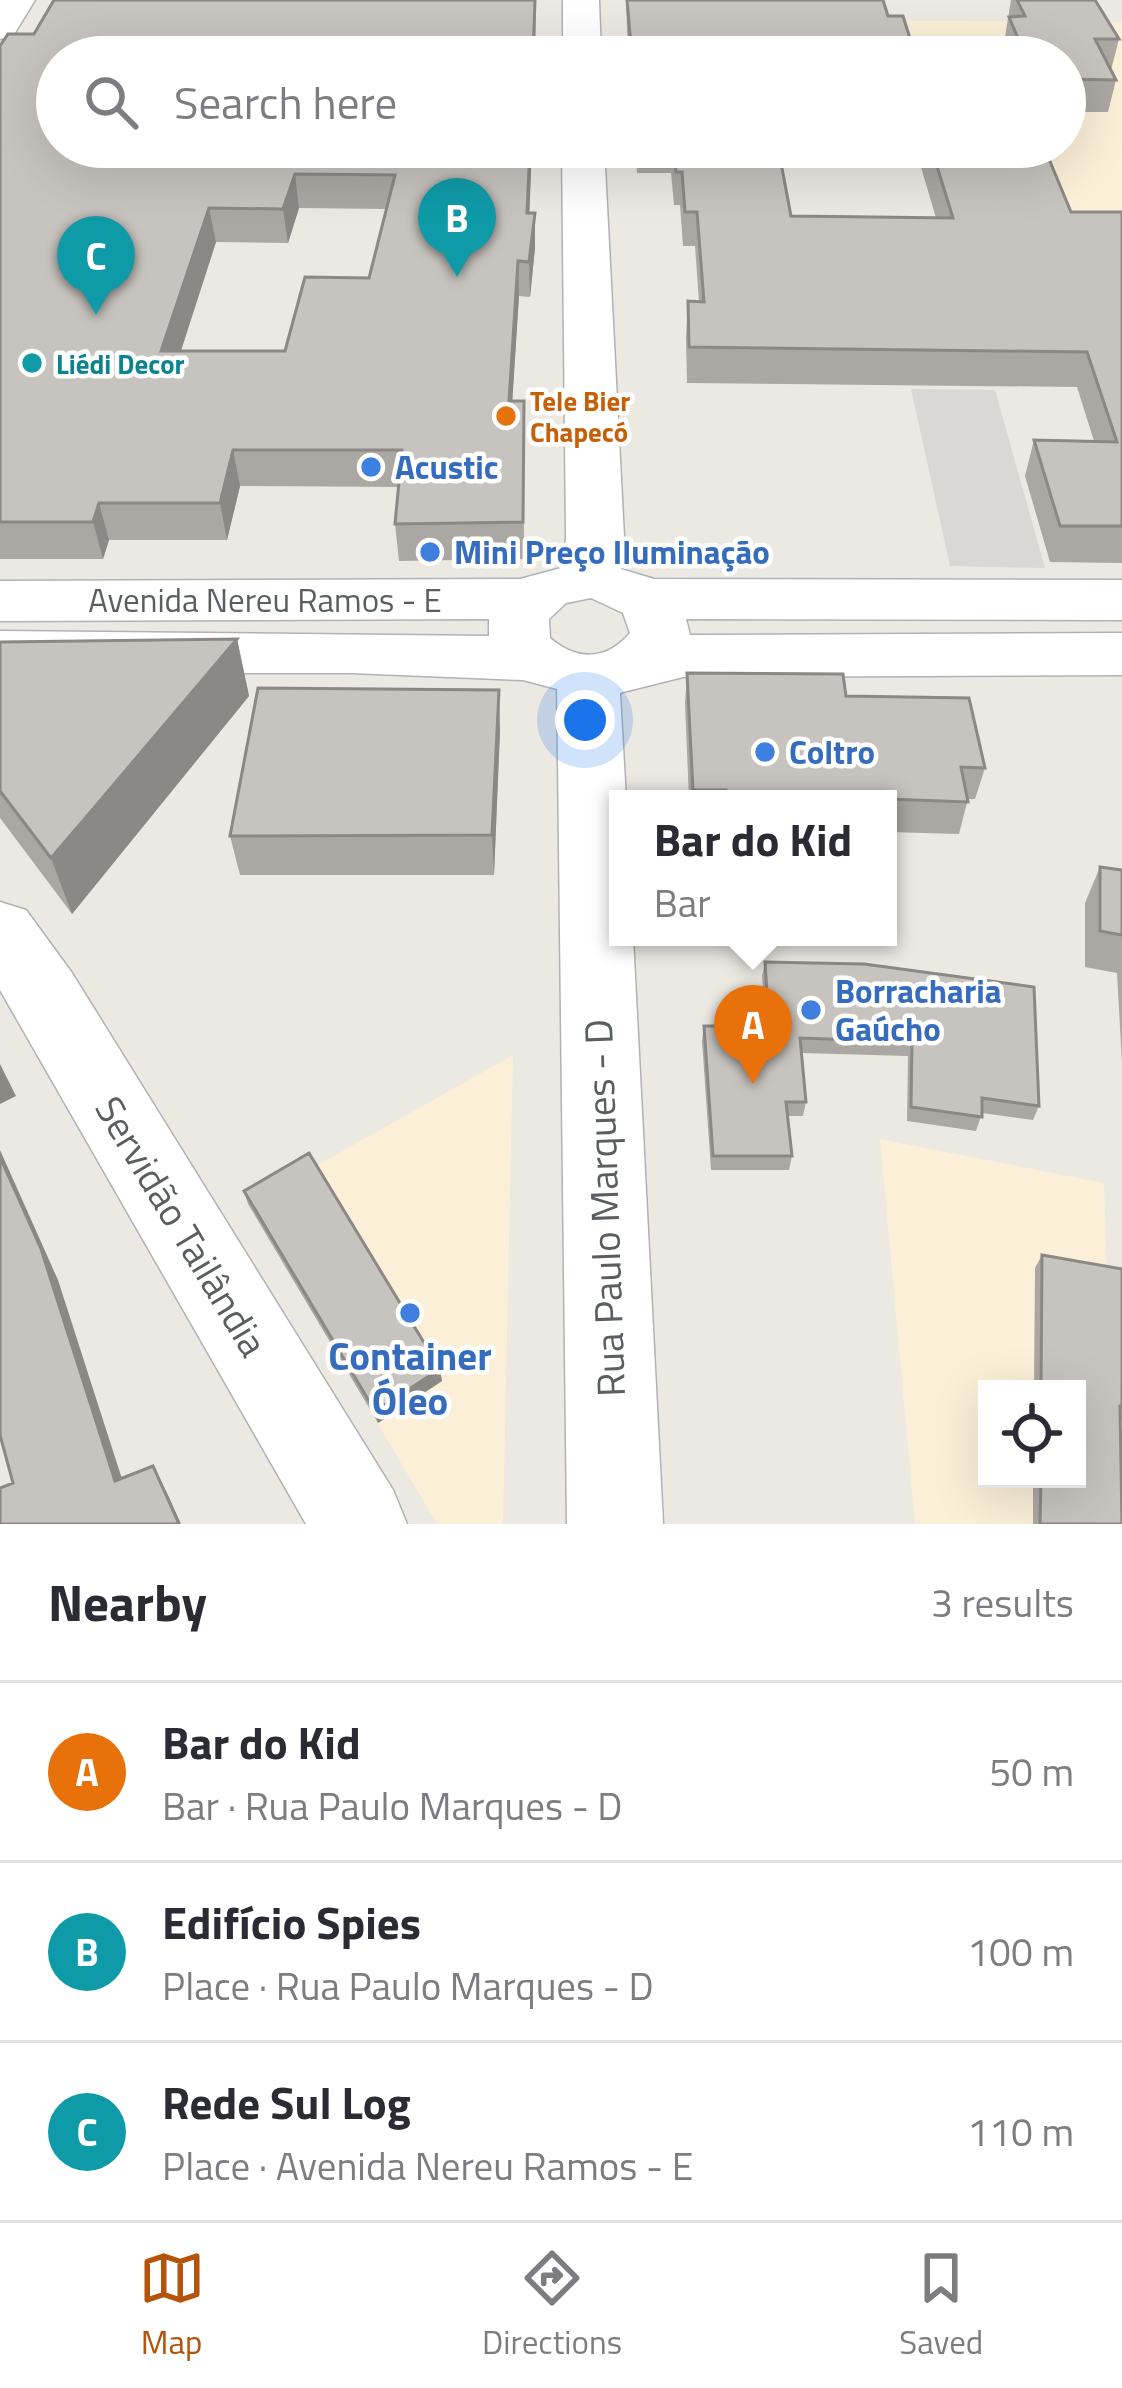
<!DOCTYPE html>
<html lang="en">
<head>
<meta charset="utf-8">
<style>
  :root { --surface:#fff; --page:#f7f7f7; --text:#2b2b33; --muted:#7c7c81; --line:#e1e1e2; --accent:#b45309 }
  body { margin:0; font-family:"Titillium Web",sans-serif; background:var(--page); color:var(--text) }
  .controls { position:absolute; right:36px; bottom:36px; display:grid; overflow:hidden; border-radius:0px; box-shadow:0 12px 48px #0002 }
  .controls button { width:108px; height:108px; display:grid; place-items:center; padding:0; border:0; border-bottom:3px solid var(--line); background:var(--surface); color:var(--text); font:60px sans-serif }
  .you { position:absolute; left:585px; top:720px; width:42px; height:42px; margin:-30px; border:9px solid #fff; border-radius:50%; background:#1a73e8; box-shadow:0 0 0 18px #1a73e833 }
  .badge { display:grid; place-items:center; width:78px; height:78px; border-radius:50%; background:var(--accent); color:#fff; font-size:39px; font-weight:700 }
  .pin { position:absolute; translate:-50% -99px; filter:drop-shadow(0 3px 6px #0008) }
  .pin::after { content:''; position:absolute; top:63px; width:42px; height:36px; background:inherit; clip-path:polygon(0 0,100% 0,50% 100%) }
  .popup { position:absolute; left:609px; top:790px; width:288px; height:156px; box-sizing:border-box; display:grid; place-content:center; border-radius:0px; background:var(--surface); filter:drop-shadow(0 3px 9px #0005); font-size:39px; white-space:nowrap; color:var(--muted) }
  .popup b { font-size:45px; color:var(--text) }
  .popup::after { content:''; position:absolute; left:50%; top:100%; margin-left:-24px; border:24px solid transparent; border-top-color:var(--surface) }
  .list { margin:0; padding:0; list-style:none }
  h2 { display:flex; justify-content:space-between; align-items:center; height:156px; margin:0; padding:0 48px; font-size:51px }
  h2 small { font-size:39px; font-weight:400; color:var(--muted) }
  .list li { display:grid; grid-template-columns:78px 1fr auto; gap:36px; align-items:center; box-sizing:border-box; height:180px; padding:0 48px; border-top:3px solid var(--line) }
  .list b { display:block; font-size:45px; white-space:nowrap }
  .list p { margin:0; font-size:39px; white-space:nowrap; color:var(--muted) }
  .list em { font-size:39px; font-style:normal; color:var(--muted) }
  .icon { flex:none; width:66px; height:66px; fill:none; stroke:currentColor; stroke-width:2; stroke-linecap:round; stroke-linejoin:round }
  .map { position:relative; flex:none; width:1122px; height:1524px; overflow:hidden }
  .search { position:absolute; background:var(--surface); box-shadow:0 12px 48px #0002; left:36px; right:36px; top:36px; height:132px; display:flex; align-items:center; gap:30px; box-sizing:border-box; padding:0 42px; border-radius:66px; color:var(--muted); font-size:45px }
  .sheet { height:696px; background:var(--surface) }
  nav { display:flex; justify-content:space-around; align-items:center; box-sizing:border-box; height:168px; border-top:3px solid var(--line); background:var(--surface); font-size:33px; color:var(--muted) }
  nav a { display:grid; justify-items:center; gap:6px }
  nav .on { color:var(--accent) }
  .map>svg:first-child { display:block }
</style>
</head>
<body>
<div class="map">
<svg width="1122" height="1524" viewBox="0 0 1122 1524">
  <rect width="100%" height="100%" fill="#ece8e2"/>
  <path fill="#fbefd8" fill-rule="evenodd" d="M823 20 1122 22V388L986 386 915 147H1065V57H832Z
    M513 1055 503 1524H437L248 1204Z
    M880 1139 1104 1183 1115 1524H915ZM987 1389H1077V1479H987Z"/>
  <path fill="#dad8d4" d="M911 389 995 390 1045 568 950 566Z"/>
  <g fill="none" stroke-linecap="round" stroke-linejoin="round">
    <defs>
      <path id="minor" d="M563 0H599L601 57H563Z
        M562 147H604L624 537 620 579 612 593 591 598 570 593 562 579 566 537Z
        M588 655 610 662 619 677 626 799H618V937H633L663 1524H567L557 677 566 662Z
        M0 902 26 910 72 973 393 1490 407 1524H306L0 990Z"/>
      <path id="tertiary" d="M0 0H35L13 36 0 39Z
        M591 560 654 579 1122 580V620L686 619 690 635 1122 633V675L683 677 595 699 523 680 351 673H0V631L489 636V619L0 621V581L520 579ZM591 598 623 613 630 633C607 660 578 662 550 638L549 619 566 603Z"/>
    </defs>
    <use href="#minor" stroke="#afb3b6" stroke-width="3"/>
    <use href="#tertiary" stroke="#afb3b6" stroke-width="3"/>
    <use href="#minor" fill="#fff" fill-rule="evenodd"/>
    <use href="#tertiary" fill="#fff" fill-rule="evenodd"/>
  </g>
  <path fill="#aba8a3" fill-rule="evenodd" d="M536 0 535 57H57V147H532L529 213H535V248L530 297 519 296 512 401H524V559L399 561 395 524 399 487 240 486 227 540H109L103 559H0V46L34 34ZM299 208 387 209 369 278 285 351H181L216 242 288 243Z
    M626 0H883L888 16 913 48 1003 49 1011 0H1095L1119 39 1111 70 1116 80 1108 112H1065V57H628Z
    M635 147H778L791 216 936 218 915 147H1044L1071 212H1122V563L1050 562 1025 476 1034 440 1094 441 1077 387 687 383 686 337 688 301 699 302 695 246H683L680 205H674L671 173H637Z
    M237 639 249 696 72 914 0 818V642Z
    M687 673 846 696 985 768 975 799H968L959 834 888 832V799H689L685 704Z
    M500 730 494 875H240L230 836Z
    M1100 867 1121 870 1122 868V1063L1117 973 1085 967V903Z
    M765 962 1039 1106 1033 1120 982 1113 976 1131 907 1121 908 1056 801 1053 806 1102 803 1116H788L792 1156 789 1170H711L702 1041 704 1026H766L762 976Z
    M244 1191 442 1381 378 1423 248 1204Z
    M1042 1255 1122 1269V1419H1120L1122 1524H1033V1479H1077V1389H1034L1035 1268Z"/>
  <path fill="#8b8885" d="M530 147H532L528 248 527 213Z
    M295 174 299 208 288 243 283 209Z
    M209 208 216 242 169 387 161 351Z
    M535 213V248L530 297 529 262Z
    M518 261 519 296 510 437 509 401Z
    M233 450 240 486 227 540 220 503Z
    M99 503 109 540 103 559 93 522Z
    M237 639 249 696 72 914 51 858Z
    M499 690 500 730 494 875 492 835Z
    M0 1064 16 1096 0 1104Z
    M0 1150 58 1280 131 1507 115 1481 0 1157Z
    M440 1369 442 1381 378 1423 375 1411Z
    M153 1466 167 1493 181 1524H179Z"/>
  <path fill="#c7c3be" stroke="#8b8885" stroke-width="3" fill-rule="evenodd" d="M54 0H535L533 57H57V147H530L527 213H535L529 262 518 261 509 401H524L523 522 395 524 402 450H233L220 503H99L93 522H0V46L8 34H34ZM295 174 395 175 369 278 305 277 285 351H161L209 208 283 209Z
    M627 0H883L888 16H903L913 48 1003 49 1007 57H632Z
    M1017 0H1095L1119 39H1095L1116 80 1065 79V57H1026L1009 17 1025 16Z
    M673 147H778L791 216 953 218 931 147H1044L1071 212H1122V526H1060L1034 440 1117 442 1087 352 689 347 688 301 704 302 697 212H685L682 172H676Z
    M237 639 87 816 51 858 0 791V642Z
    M687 673 843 674 846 696 969 698 985 768 961 767 968 802 888 799H726V790H693Z
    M258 688 499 690 492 835 230 836Z
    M1100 867 1122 870V935L1100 931Z
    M765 962 864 964 1034 987 1039 1106 982 1098V1117L911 1107 912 1042 800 1038 806 1102H786L792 1156H713L704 1026H769Z
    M309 1153 440 1369 375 1411 244 1191Z
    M0 1157 41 1249 115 1481 153 1466 179 1524H0V1488L13 1483 0 1435Z
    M1042 1255 1122 1269V1406H1120L1122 1524H1040L1041 1479H1077V1389H1041Z"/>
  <circle fill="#0f9aa8" stroke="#fff" stroke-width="4.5" cx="32" cy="363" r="12"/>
  <circle fill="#e8710a" stroke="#fff" stroke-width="4.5" cx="506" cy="416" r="12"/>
  <g fill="#3f7fe0" stroke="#fff" stroke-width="4.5">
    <circle cx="371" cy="467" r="12"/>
    <circle cx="430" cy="552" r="12"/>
    <circle cx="765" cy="752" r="12"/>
    <circle cx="811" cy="1010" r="12"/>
    <circle cx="410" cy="1313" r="12"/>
  </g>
  <g text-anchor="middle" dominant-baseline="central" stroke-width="9" stroke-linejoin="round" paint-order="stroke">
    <g font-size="27" font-weight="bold" fill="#0d838f" stroke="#fff" text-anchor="start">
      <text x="56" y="363">Liédi Decor</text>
    </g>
    <g font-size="27" font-weight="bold" fill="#c56008" stroke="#fff" text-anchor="start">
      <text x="530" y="400">Tele Bier<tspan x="530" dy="31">Chapecó</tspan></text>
    </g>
    <g font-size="33" font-weight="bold" fill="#366cbe" stroke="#fff" text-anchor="start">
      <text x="395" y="467">Acustic</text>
      <text x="454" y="552">Mini Preço Iluminação</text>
      <text x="789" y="752">Coltro</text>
      <text x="835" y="991">Borracharia<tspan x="835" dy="38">Gaúcho</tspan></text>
    </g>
    <g font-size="33" fill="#5a5e61" stroke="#fff">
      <text x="265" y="600">Avenida Nereu Ramos - E</text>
    </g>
    <g font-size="39" fill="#5a5e61" stroke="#fff">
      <text transform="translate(604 1208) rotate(-92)">Rua Paulo Marques - D</text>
      <text transform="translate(182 1226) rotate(59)">Servidão Tailândia</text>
    </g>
    <g font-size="39" font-weight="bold" fill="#366cbe" stroke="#fff">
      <text x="410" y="1355">Container<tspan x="410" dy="45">Óleo</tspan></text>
    </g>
  </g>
</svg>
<div class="controls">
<button><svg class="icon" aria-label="locate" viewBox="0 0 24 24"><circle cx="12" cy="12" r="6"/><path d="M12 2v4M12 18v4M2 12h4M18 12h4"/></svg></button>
</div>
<div class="you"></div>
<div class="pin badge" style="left:753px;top:1084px;background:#e8710a">A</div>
<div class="popup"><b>Bar do Kid</b>Bar</div>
<div class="pin badge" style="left:457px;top:277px;background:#0f9aa8">B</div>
<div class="pin badge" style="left:96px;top:315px;background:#0f9aa8">C</div>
<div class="search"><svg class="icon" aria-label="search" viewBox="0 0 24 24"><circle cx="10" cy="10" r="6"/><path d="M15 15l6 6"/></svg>Search here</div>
</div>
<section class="sheet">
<h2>Nearby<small>3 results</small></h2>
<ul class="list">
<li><span class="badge" style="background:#e8710a">A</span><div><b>Bar do Kid</b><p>Bar · Rua Paulo Marques - D</p></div><em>50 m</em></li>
<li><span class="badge" style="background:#0f9aa8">B</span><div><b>Edifício Spies</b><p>Place · Rua Paulo Marques - D</p></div><em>100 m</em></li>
<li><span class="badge" style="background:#0f9aa8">C</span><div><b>Rede Sul Log</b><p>Place · Avenida Nereu Ramos - E</p></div><em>110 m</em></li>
</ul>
</section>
<nav>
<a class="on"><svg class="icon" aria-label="map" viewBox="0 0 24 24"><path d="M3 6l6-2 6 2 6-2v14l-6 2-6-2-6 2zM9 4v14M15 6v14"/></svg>Map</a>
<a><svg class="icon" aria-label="directions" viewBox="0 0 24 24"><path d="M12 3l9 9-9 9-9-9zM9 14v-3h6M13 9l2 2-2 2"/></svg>Directions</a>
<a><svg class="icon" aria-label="saved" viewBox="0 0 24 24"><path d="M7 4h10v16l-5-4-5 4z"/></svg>Saved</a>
</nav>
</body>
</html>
